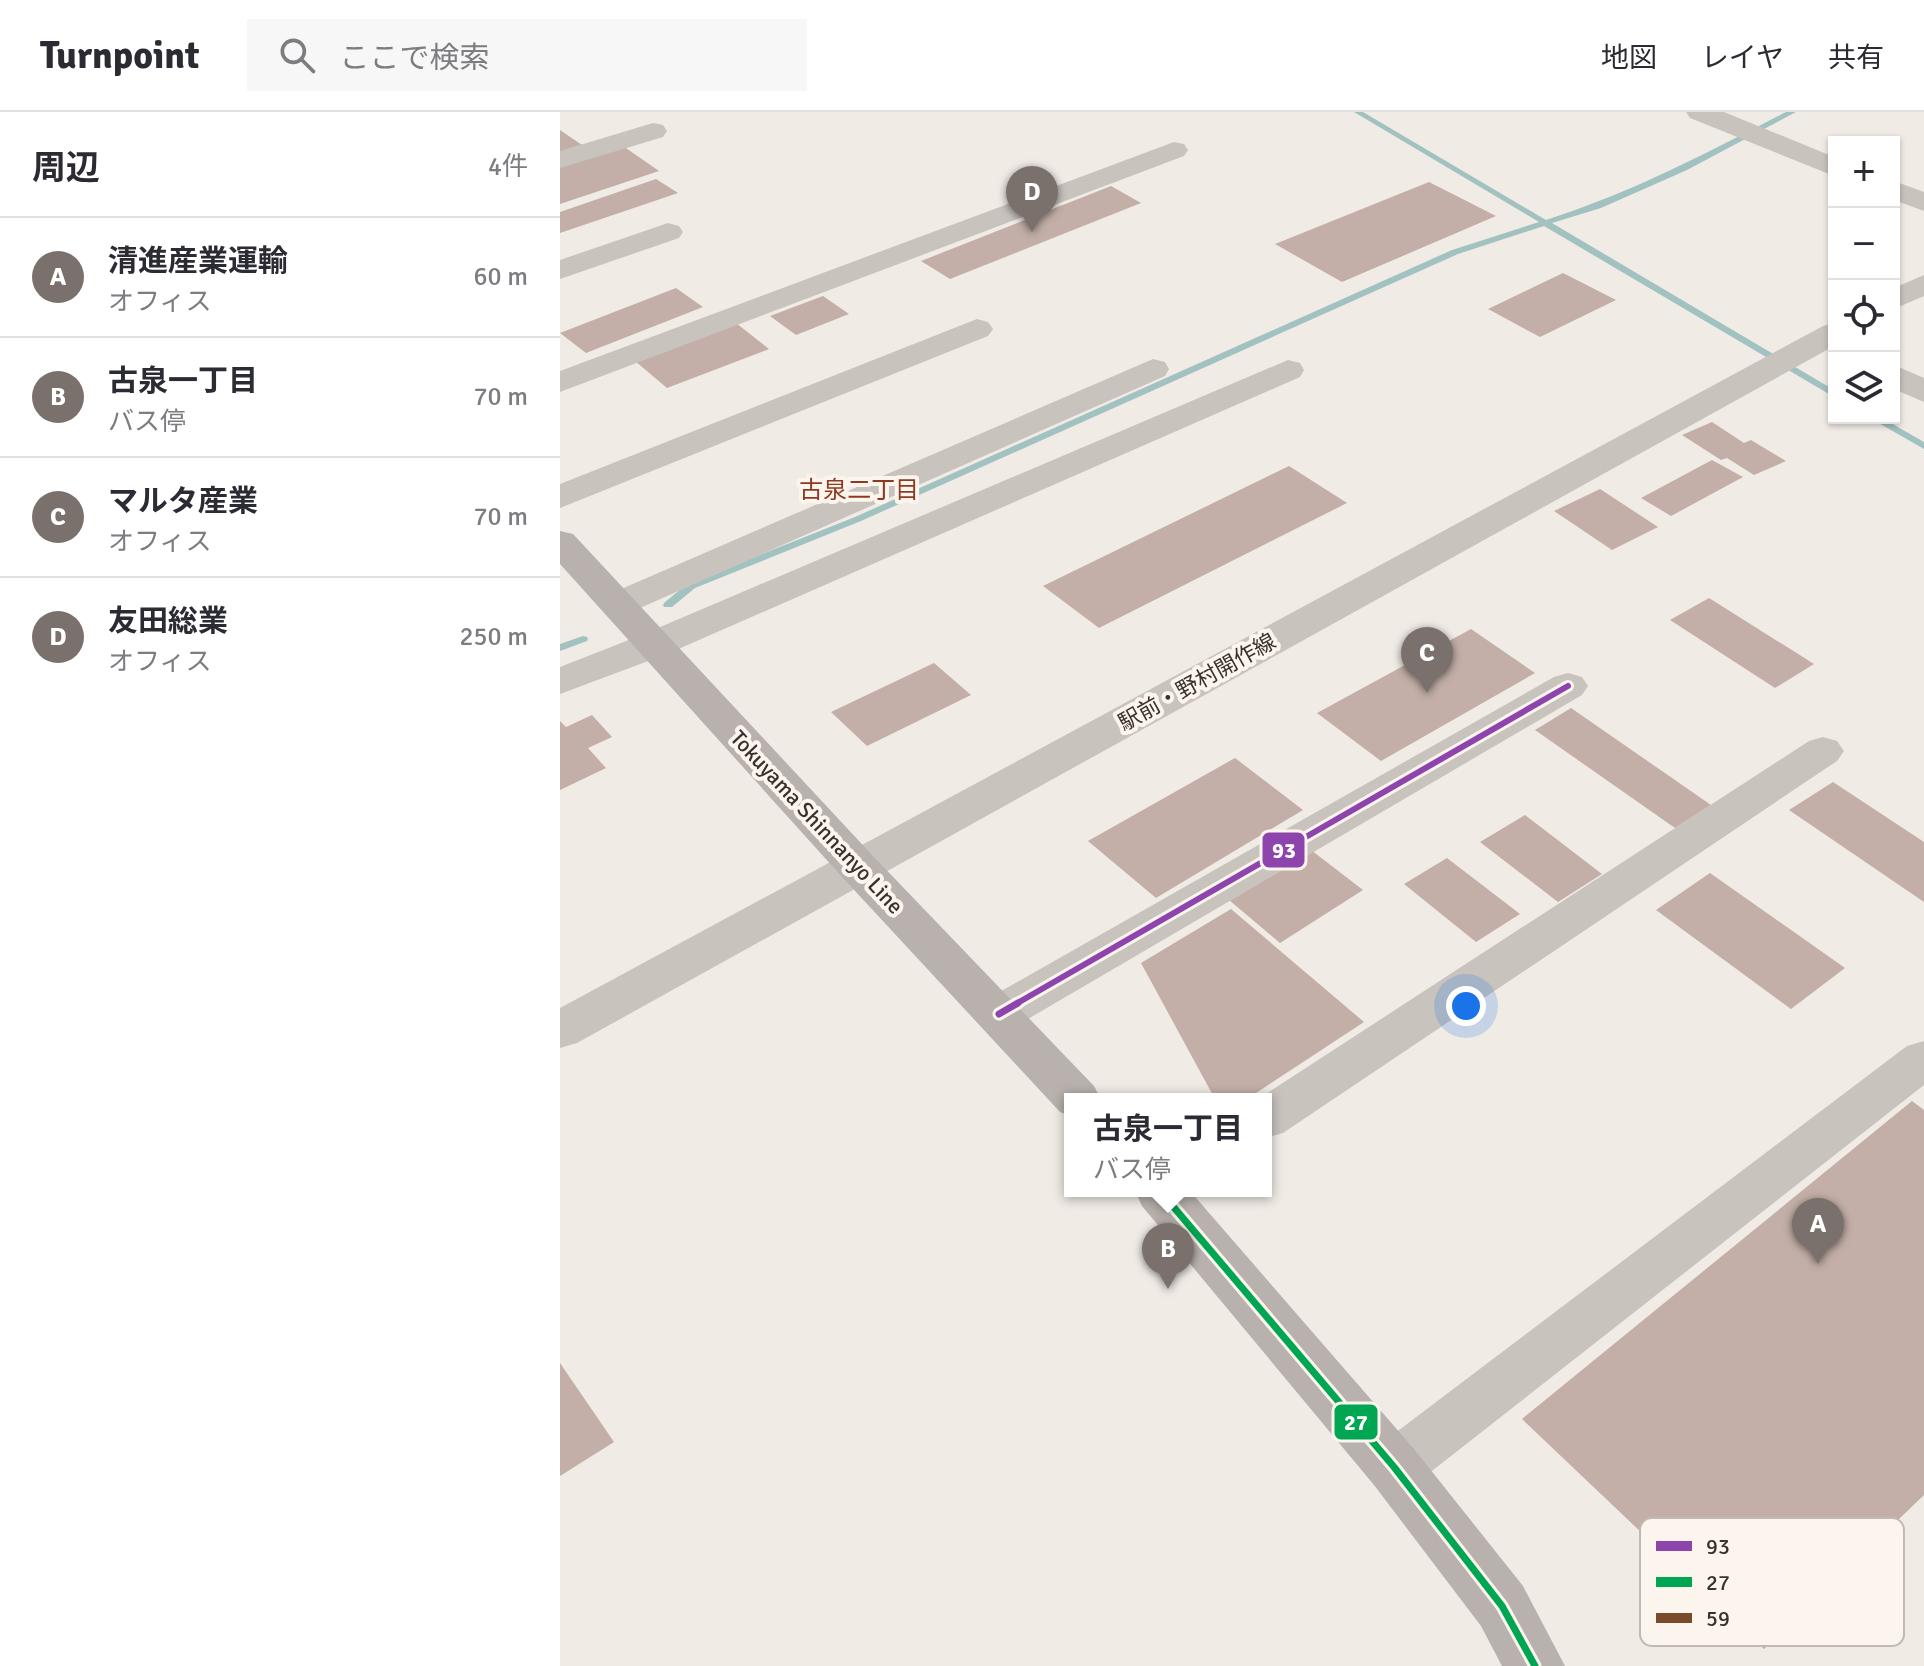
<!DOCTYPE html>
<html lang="ja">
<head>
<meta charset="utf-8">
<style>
  :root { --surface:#fff; --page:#f7f7f7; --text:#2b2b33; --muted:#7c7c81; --line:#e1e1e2; --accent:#7a716c }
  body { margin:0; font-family:Signika,"Noto Sans JP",sans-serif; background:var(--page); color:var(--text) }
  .controls { position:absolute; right:24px; top:24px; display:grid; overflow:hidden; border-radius:0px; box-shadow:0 2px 6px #0004 }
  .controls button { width:72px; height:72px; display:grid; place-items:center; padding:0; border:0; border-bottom:2px solid var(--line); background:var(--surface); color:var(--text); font:40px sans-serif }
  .you { position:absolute; left:906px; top:894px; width:28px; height:28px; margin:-20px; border:6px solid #fff; border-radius:50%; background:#1a73e8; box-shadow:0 0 0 12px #1a73e833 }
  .badge { display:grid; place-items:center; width:52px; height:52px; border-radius:50%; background:var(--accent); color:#fff; font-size:26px; font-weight:700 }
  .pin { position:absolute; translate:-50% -66px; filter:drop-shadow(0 2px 4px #0008) }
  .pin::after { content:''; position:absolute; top:42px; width:28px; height:24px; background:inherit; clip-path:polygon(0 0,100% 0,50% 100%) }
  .popup { position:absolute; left:504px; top:981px; width:208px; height:104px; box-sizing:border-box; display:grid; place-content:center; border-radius:0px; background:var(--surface); filter:drop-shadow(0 2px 6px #0005); font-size:26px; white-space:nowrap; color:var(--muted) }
  .popup b { font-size:30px; color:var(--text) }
  .popup::after { content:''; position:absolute; left:50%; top:100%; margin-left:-16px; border:16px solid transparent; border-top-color:var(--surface) }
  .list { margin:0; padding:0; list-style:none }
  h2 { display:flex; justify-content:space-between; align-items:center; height:104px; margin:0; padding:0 32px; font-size:34px }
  h2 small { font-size:26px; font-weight:400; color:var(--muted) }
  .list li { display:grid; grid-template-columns:52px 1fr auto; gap:24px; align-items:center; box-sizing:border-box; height:120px; padding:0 32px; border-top:2px solid var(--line) }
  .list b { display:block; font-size:30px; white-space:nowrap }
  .list p { margin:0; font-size:26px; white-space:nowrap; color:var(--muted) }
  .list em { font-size:26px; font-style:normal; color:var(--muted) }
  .icon { flex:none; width:44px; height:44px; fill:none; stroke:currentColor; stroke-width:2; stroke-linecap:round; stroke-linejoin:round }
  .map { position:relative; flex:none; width:1364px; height:1554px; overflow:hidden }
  header { display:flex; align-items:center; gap:48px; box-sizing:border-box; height:112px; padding:0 40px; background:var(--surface); border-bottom:2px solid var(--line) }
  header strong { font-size:38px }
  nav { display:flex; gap:44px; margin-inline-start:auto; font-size:28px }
  .search { width:560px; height:72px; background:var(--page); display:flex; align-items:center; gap:20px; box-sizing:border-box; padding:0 28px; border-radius:0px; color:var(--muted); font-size:30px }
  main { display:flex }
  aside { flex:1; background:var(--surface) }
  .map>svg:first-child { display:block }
</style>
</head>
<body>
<header>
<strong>Turnpoint</strong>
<div class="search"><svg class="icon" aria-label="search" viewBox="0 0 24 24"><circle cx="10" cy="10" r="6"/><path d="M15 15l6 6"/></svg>ここで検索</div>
<nav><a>地図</a><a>レイヤ</a><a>共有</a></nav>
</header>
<main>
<aside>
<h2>周辺<small>4件</small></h2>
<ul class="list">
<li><span class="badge">A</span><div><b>清進産業運輸</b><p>オフィス</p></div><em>60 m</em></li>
<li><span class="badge">B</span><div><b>古泉一丁目</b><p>バス停</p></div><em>70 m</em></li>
<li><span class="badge">C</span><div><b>マルタ産業</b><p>オフィス</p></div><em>70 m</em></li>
<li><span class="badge">D</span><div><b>友田総業</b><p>オフィス</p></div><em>250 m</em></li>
</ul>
</aside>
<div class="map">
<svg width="1364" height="1554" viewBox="0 0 1364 1554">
  <rect width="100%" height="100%" fill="#f0ebe5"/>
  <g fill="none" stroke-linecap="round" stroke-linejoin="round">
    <path fill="#a1c2c1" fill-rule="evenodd" d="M794 0H803L986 108C1071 81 1147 41 1226 0H1236L1127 58 1041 96 992 111 1274 278V285L984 114 898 142 301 409 135 476 112 495H104L103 493 104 491 127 472 295 405 892 138 979 110Z
      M1310 306H1322L1364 330V337Z
      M23 524 27 525 28 527 27 529 0 539V532Z"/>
  </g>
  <path fill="#c3afa7" d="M0 18 22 33 0 40Z
    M63 34 99 59 0 92V55Z
    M96 67 118 81 0 121V100Z
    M869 70 936 104 782 170 715 132Z
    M551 74 581 91 390 167 361 149Z
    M1003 161 1056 188 980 225 928 197Z
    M116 176 143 195 26 241 0 221Z
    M263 184 289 202 236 223 210 204Z
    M176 211 209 237 107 276 75 249Z
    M1152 310 1184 331 1191 328 1226 349 1194 363 1167 346 1161 348 1122 323Z
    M1152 348 1183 365 1111 404 1081 386Z
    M729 354 787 391 539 516 483 474Z
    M1040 377 1098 415 1052 438 994 399Z
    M1149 486 1254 552 1215 576 1110 508Z
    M911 517 975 561 821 649 757 601Z
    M374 551 411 583 307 634 271 600Z
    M1011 596 1151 693 1115 716 975 618Z
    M32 603 52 625 28 636 46 656 0 678V609L6 615Z
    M675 646 743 698 596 786 528 729Z
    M1273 670 1364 730V790L1229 698Z
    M965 703 1042 762 998 790 920 730Z
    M751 738 803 778 720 831 669 788Z
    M887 746 960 802 916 830 844 772Z
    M1150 761 1285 856 1231 897 1096 798Z
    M671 797 804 910 687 987H655L581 851Z
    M1352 989 1364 998V1383L1204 1537 962 1307Z
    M0 1251 54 1330 0 1364Z"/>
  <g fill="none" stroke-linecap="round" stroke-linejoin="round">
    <path fill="#c9c3be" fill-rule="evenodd" d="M1126 0H1164L1274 45V64L1130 6Z
      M93 11 103 13 107 19 103 25 0 56V39Z
      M614 30 624 32 628 38 624 44 0 280V259Z
      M1334 69 1364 80V99L1334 88Z
      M108 111 119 114 123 120 119 126 0 167V148Z
      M1364 163V184L1334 197V176Z
      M417 207 428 210 433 217 428 224 0 396V372Z
      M1274 211V234L17 931 0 936V896L1263 214Z
      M593 247 605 250 609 257 605 264 71 500 58 503 45 500 39 492 45 484Z
      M728 248 740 251 744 258 740 265 107 542 0 582V555L79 524Z
      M1334 253 1364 266V290L1334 277Z
      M1008 561 1022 565 1028 574 1022 583 456 914 439 920 422 914 416 902 422 890 994 565Z
      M1263 625 1277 629 1284 639 1277 649 723 1021 706 1026V987H698L1249 629Z
      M1364 929V973L854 1373 834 1381 814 1373 806 1355 814 1337 1347 934Z"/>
    <path fill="#b8b1ad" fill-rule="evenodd" d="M0 419 13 422 313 744 534 974 541 987H510V1004L500 1000 283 766 0 452Z
      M575 1079H630L854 1337 963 1474 1005 1554H942L921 1514 814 1373 582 1094Z"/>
    <defs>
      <path id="bus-1-far1" d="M454 893 1008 574"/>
      <path id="bus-1" d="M439 902 458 891"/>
      <path id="bus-2" d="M600 1079 834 1355 942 1494 975 1554"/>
    </defs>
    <use href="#bus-1-far1" stroke="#fbf5ee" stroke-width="12"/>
    <use href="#bus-1" stroke="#fbf5ee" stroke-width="13"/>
    <use href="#bus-2" stroke="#fbf5ee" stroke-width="13"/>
    <use href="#bus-1-far1" stroke="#8e44ad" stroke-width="6"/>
    <use href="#bus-1" stroke="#8e44ad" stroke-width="7"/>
    <use href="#bus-2" stroke="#00a651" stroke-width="7"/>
  </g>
  <g text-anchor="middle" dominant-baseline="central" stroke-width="8" stroke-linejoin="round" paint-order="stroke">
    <g font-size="22" fill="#3b302b" stroke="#fbf5ee">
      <text transform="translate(637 570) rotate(-29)">駅前・野村開作線</text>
      <text transform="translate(257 710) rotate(47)">Tokuyama Shinnanyo Line</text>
    </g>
    <g font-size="24" fill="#8c3b22" stroke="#fbf5ee">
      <text x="299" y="378">古泉二丁目</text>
    </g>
  </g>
  <rect x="1080" y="1406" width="264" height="128" rx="12" fill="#fbf5ee" stroke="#c1bab4" stroke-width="2"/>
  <rect x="1096" y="1429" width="36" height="10" fill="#8e44ad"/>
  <rect x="1096" y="1465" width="36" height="10" fill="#00a651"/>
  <rect x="1096" y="1501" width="36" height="10" fill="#7a4b2a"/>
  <g font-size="22" fill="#3b302b">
    <text x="1146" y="1442">93</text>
    <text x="1146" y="1478">27</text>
    <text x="1146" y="1514">59</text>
  </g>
  <g stroke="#fbf5ee" stroke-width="3">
    <rect x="701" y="719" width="45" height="38" rx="8" fill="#8e44ad"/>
    <rect x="773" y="1291" width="46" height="38" rx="8" fill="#00a651"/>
  </g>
  <g font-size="22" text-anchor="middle" font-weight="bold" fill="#fff">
    <text x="724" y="746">93</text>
    <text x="796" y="1318">27</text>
  </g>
</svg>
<div class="controls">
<button>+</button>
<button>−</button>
<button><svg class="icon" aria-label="locate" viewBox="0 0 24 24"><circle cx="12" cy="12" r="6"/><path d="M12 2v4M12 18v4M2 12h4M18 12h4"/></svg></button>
<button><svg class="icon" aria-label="layers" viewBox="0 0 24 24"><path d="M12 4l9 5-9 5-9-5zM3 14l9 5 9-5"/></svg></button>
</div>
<div class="you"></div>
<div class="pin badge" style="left:1258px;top:1152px">A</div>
<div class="pin badge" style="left:608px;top:1177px">B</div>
<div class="popup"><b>古泉一丁目</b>バス停</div>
<div class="pin badge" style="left:867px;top:581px">C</div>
<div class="pin badge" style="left:472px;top:120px">D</div>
</div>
</main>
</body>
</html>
